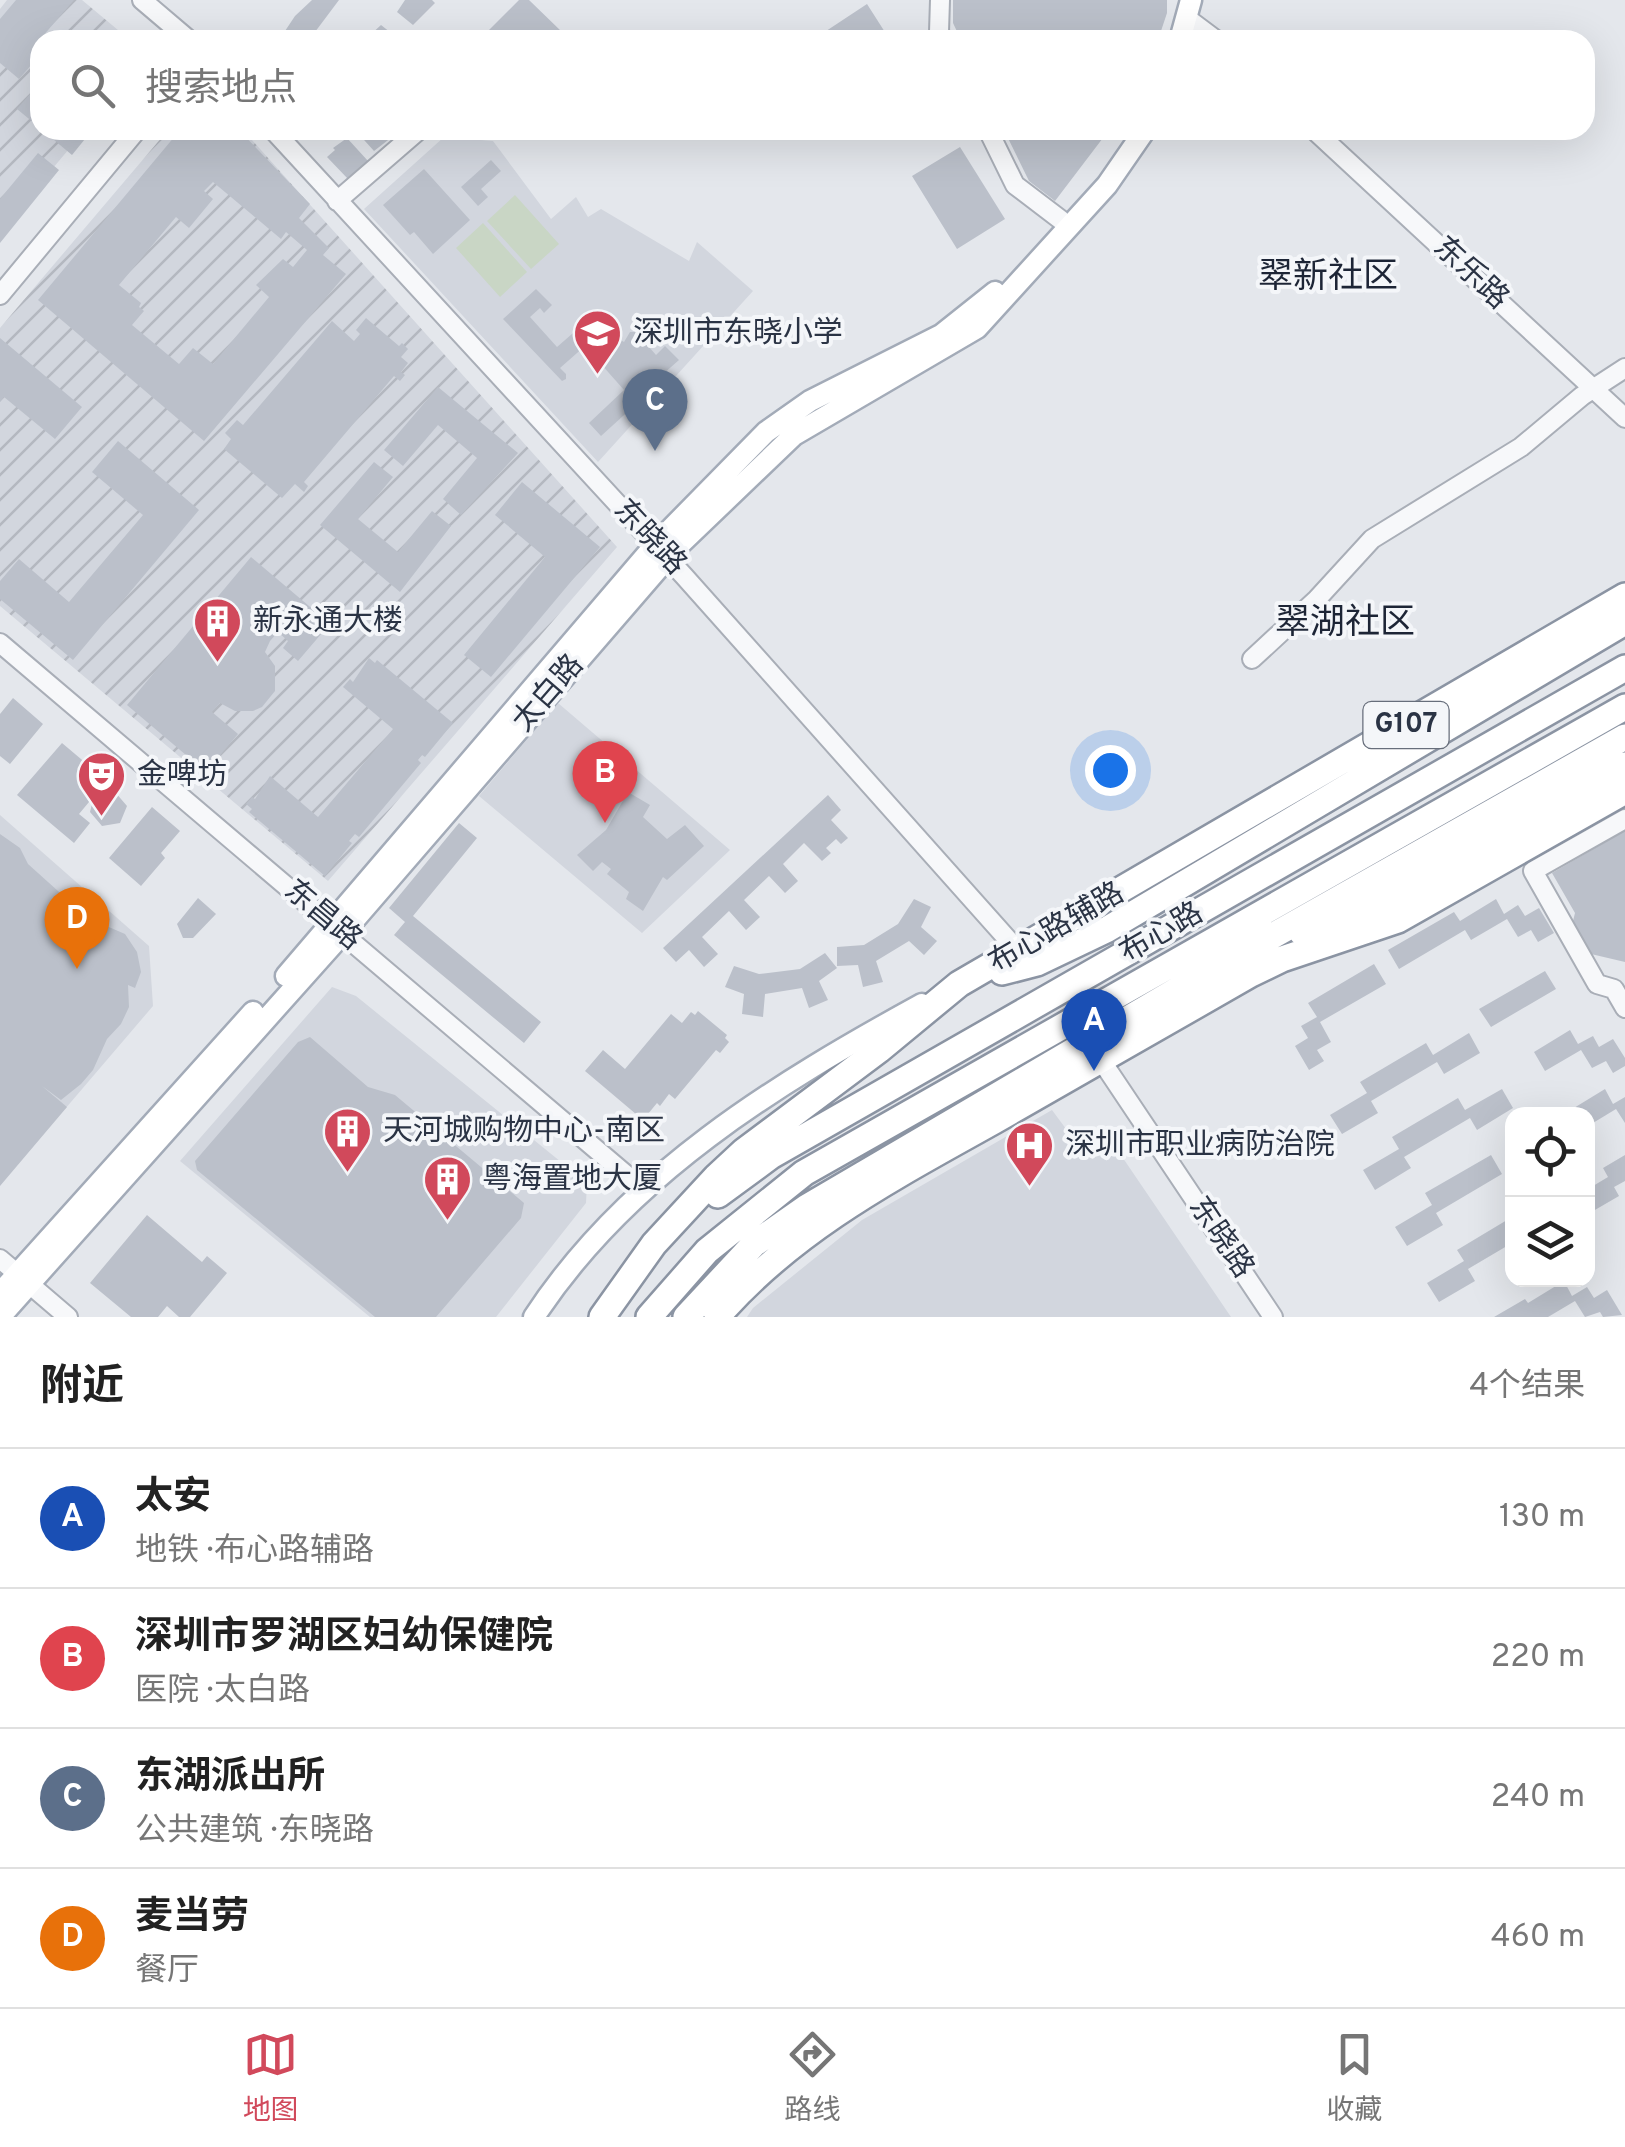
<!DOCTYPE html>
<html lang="zh">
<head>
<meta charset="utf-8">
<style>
  :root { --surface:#fff; --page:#f6f6f6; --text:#222; --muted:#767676; --line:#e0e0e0; --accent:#d1495b }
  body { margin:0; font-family:Overpass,"Noto Sans SC",sans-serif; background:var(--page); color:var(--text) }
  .controls { position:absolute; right:30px; bottom:30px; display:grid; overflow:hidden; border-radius:20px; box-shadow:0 10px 40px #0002 }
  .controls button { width:90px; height:90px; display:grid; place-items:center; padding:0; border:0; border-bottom:2px solid var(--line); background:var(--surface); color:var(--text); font:50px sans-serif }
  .you { position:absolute; left:1110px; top:770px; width:35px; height:35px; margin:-25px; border:8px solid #fff; border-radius:50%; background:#1a73e8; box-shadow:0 0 0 15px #1a73e833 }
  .badge { display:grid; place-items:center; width:65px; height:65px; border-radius:50%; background:var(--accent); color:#fff; font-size:32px; font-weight:700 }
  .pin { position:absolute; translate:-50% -82px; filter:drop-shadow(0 2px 5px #0008) }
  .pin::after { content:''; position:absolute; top:52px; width:35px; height:30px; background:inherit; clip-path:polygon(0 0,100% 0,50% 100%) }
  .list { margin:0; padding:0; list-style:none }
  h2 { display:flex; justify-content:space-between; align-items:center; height:130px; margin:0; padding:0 40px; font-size:42px }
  h2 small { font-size:32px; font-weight:400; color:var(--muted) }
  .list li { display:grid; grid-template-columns:65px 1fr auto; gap:30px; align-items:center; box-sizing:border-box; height:140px; padding:0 40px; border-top:2px solid var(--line) }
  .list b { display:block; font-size:38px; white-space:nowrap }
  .list p { margin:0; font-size:32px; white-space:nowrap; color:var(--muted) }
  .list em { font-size:32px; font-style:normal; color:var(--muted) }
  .icon { flex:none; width:55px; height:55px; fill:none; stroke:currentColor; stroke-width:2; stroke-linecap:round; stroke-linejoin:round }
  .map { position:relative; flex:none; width:1625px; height:1317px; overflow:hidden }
  .search { position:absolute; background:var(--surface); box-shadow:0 10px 40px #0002; left:30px; right:30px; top:30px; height:110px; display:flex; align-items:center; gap:25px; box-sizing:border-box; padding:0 35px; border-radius:30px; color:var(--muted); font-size:38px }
  .sheet { height:690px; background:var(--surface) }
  nav { display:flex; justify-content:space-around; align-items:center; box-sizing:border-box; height:140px; border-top:2px solid var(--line); background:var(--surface); font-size:28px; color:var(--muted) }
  nav a { display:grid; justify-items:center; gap:5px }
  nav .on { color:var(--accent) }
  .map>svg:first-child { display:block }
</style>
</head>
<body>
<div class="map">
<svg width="1625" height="1317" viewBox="0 0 1625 1317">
  <defs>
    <pattern id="industrial-furrows" width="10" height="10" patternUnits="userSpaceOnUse" patternTransform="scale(2.5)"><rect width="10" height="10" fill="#d2d6de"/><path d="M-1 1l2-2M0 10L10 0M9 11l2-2" fill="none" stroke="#b4b8c0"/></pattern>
  </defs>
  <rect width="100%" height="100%" fill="#e4e7ec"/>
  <path fill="#d2d6de" d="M444 137 493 141 551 219 576 197 588 217 601 209 689 261 697 242 753 291 598 462 364 209Z
    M558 703 730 850 642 933 479 796Z
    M0 815 149 946 153 1006 65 1109 0 1055Z
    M332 987 356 996 587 1183 586 1203 496 1317H370L180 1161Z
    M1052 1110 1086 1156 1110 1139 1231 1317H747L753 1308 862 1220Z"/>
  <path fill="url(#industrial-furrows)" d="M7 0H82L130 40H40V130H85L0 231V9Z
    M168 130H243L617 547 328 881 0 606V328Z"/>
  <path fill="#c9d6c5" d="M515 195 559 244 531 269 487 221Z
    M483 223 527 272 500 297 456 248Z"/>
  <path fill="#bbc0ca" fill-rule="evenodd" d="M16 0H74L36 44 40 55 19 79 0 63V19Z
    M312 0H339L309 40H279L295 16Z
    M405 0H432L435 3 413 25 397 12Z
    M519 0H529L561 31 552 40H483L481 38Z
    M953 0H1167V13L1158 40H961L953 23Z
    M867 4 890 40H819L817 37Z
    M381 25 400 40H373L369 36Z
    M30 94 40 103V128L17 109Z
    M42 130H86L82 136 85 139 72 155Z
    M180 130H239L310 204 299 218 329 248 323 255 346 274 204 441 38 300ZM213 182 281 239 286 232 307 250 293 267 283 259 256 285 269 297 213 364 193 348 179 364 132 325 144 311 139 307 141 303 119 285 176 217 189 228 213 199 204 191Z
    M355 130H401L374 151Z
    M1004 130H1109L1055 201 1029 181Z
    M347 138 368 161 348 179 327 157 335 150 333 148Z
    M960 147 1005 219 957 249 912 176Z
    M38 153 59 170 0 243V199Z
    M491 160 501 171 481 189 488 197 478 206 461 187Z
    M424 169 470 220 433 254 414 232 410 235 383 205Z
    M536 289 552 305 544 313 540 308 530 317 557 347 588 320 613 349 616 337 624 342 630 332H636L656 355 665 346 679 360 637 397 642 404 636 408 634 406 601 436 589 423 624 390 585 346 560 368 566 374V379L562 381 503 319Z
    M366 318 399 346 402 343 408 349 401 357 408 363 401 372 405 375 400 381 394 376 304 482 308 486 304 492 295 484 282 498 224 449 231 439 225 433 237 420 243 425 332 321 354 341 360 334 356 330Z
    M0 338 82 407 55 439 4 397 0 402Z
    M438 387 518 453 461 515 443 499 477 458 438 425 403 466 384 450Z
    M118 441 199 510 73 660 0 599V581L19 559 69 602 143 515 92 472Z
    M374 462 393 477 358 519 398 552 432 511 451 526 400 592 320 525Z
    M522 482 600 547 491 677 464 655 545 557 495 515Z
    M251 557 322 617 320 619 328 626 298 661 283 648 288 641 278 632 270 641 265 652 275 666V691L262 707 253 711H235L220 703 212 712 238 734 206 772 127 705Z
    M369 658 375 663 377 660 453 723 425 757 422 755 418 760 421 763 359 837 355 834 349 841 352 843 325 876 249 812 252 809 246 804 252 797 255 799 270 776 318 817 393 729 343 687 350 679 353 682Z
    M13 698 43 724 10 764 0 756V714Z
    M62 743 107 781 94 796 102 792H115L127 806 120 823 102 826 90 812 94 796 79 814 90 823 74 843 17 795Z
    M628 792 650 805 643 817 667 839 685 825 704 846 667 880 663 877 643 911 626 899 629 892 607 874 611 869 602 862 593 871 577 855 606 830Z
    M828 795 841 810 831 820 848 838 841 844 836 839 826 848 831 853 822 861 804 843 783 864 798 881 785 893 769 876 744 900 760 917 746 930 729 911 702 937 718 954 704 967 689 950 676 962 663 948Z
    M152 807 180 831 161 853 165 858 141 886 109 858Z
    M459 823 477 838 413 916 541 1022 524 1043 394 935 405 922 389 908Z
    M1625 824V962L1591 954 1573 921 1575 913 1552 873 1609 840 1606 835Z
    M0 834 20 848 28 864 88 918 125 934 137 952 141 972 135 988 128 985 129 1007 121 1024 107 1039 93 1070 81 1084 61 1100 42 1086 67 1107 0 1186Z
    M198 898 216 914 193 938H183L177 924Z
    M914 899 931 907 921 927 937 941 924 955 909 941 876 961 883 982 863 987 858 965 837 966V947L864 945 898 924Z
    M1496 899 1504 914 1518 905 1525 916 1539 908 1554 933 1538 942 1531 930 1518 937 1507 919 1471 940 1465 930 1399 969 1388 950 1454 912 1460 921Z
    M825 953 837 968 819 981 828 1000 809 1008 802 988 765 994 763 1017 742 1014 744 994 725 987 734 966 759 974 776 972 800 969Z
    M1374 964 1386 984 1320 1022 1331 1042 1317 1050 1324 1061 1309 1070 1295 1046 1308 1038 1301 1026 1317 1017 1308 1003Z
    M1545 971 1556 989 1491 1027 1479 1009Z
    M698 1011 727 1035 725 1038 729 1042 720 1053 716 1050 675 1099 669 1094 660 1106 657 1103 643 1120 585 1071 603 1050 625 1069 671 1014 682 1023 691 1012 695 1015Z
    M1570 1030 1578 1044 1593 1036 1599 1047 1613 1039 1625 1058V1066L1613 1073 1606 1061 1592 1068 1581 1050 1545 1071 1534 1052Z
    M1469 1033 1480 1053 1444 1074 1437 1062 1371 1101 1378 1113 1342 1134 1330 1115 1367 1093 1360 1082 1426 1043 1433 1055Z
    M310 1037 368 1087 395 1095 524 1203 521 1218 436 1317H375L197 1170 195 1161 298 1042Z
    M1502 1089 1513 1108 1477 1130 1470 1118 1404 1157 1411 1168 1375 1190 1363 1170 1399 1149 1392 1137 1458 1098 1465 1110Z
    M1605 1089 1613 1104 1625 1097V1123L1616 1109 1588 1126V1114H1571L1569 1111Z
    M1491 1155 1502 1174 1436 1213 1443 1225 1407 1246 1395 1227 1432 1205 1425 1193Z
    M1625 1155V1181L1614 1187 1619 1196 1588 1214V1189L1608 1177 1603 1168Z
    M147 1215 202 1262 207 1256 227 1273 190 1317H179L167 1306 158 1317H131L90 1283Z
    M1512 1217V1243L1468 1269 1475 1281 1439 1302 1427 1283 1464 1261 1457 1250Z
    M1564 1281 1572 1296 1587 1287 1594 1298 1607 1290 1622 1315 1603 1317 1600 1312 1585 1317 1575 1301 1548 1317H1494L1525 1299 1528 1303Z"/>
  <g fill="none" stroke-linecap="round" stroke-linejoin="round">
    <defs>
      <path id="minor" d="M142 0 189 40
        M940 0 939 32 943 40
        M1188 19 1216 40
        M273 130 684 576 1019 952
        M988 130 1015 185 1061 220
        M1314 130 1625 418
        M337 201 419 130
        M0 295 137 130
        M0 643 644 1190
        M1252 659 1317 599 1372 539 1521 447 1582 396 1625 368
        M1625 819 1533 871 1597 984 1614 989 1625 1008
        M1101 1060 1273 1317
        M0 1259 68 1317"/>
      <path id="major" d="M1180 40 1191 0
        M286 976 655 545 766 432 810 401 941 335 995 292
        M0 1293 253 1012
        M0 1317 343 933 675 549 794 435 977 328 1107 185 1145 130
        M534 1317C627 1175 776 1084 922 1004"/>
      <path id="highway" d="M1302 933 1369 910 1625 765
        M1002 972 1037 963 1106 930 1625 622
        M718 1195 771 1156 1625 668
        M602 1317 654 1244 716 1177 744 1151 879 1050 959 984 1625 596
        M649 1317 707 1251 804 1173 1625 707
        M686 1317 754 1244 807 1207 1189 983 1625 737
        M717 1317C793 1229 894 1177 994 1121 1080 1072 1165 1023 1251 974L1282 959 1398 920 1625 791"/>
    </defs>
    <use href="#minor" stroke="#a9aeb7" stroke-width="22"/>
    <use href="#major" stroke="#a3abb8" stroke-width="25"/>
    <use href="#highway" stroke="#8b94a3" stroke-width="30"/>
    <use href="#minor" stroke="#f7f8fa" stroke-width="18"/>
    <use href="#major" stroke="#fff" stroke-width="20"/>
    <use href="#highway" stroke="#fff" stroke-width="25"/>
  </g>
  <defs>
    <symbol id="school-pin" viewBox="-11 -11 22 30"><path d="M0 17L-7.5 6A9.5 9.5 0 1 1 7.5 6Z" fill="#d1495b" stroke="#f4f6f9"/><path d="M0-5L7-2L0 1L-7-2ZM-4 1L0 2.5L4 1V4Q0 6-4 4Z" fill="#fff"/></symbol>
    <symbol id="building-pin" viewBox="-11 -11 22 30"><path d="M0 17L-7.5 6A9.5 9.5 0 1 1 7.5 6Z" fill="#d1495b" stroke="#f4f6f9"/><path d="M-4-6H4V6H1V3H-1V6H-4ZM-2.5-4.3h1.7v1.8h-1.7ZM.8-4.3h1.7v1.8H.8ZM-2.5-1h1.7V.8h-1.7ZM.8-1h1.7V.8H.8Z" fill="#fff"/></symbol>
    <symbol id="theatre-pin" viewBox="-11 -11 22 30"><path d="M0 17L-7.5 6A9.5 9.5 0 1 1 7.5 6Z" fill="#d1495b" stroke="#f4f6f9"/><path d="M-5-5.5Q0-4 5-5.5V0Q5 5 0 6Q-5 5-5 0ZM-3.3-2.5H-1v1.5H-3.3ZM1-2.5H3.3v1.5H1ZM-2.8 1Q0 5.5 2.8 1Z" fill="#fff"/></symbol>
    <symbol id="hospital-pin" viewBox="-11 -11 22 30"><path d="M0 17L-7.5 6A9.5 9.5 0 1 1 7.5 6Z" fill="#d1495b" stroke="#f4f6f9"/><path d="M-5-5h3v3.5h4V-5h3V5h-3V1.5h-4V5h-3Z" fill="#fff"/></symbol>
  </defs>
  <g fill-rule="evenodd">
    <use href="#school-pin" x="570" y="306" width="55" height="75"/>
    <use href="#building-pin" x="190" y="594" width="55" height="75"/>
    <use href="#theatre-pin" x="74" y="748" width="55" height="75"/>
    <use href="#building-pin" x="320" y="1104" width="55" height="75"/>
    <use href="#hospital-pin" x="1002" y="1118" width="55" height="75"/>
    <use href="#building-pin" x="420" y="1152" width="55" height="75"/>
  </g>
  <g text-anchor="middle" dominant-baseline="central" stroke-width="8" stroke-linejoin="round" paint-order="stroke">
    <rect fill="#f4f6f9" stroke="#676e7b" stroke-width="2.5" x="1363.5" y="702" width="85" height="46" rx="8"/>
    <g font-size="28" font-weight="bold" fill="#2b3445">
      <text x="1406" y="725">G107</text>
    </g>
    <g font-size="30" fill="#2b3445" stroke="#f4f6f9">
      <text transform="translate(1470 274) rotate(43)">东乐路</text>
      <text transform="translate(649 538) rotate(47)">东晓路</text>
      <text transform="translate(549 694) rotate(-49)">太白路</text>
      <text transform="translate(322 916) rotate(40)">东昌路</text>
      <text transform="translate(1057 929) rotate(-30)">布心路辅路</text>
      <text transform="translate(1162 934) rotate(-30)">布心路</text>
      <text transform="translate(1220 1238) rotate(56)">东晓路</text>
    </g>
    <g font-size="30" fill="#2b3445" stroke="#f4f6f9" text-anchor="start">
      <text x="633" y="334">深圳市东晓小学</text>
      <text x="253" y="622">新永通大楼</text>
      <text x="137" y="776">金啤坊</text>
      <text x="383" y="1132">天河城购物中心-南区</text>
      <text x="1065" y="1146">深圳市职业病防治院</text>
      <text x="482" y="1180">粤海置地大厦</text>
    </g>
    <g font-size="35" fill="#1d2536" stroke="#f4f6f9">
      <text x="1328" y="278">翠新社区</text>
      <text x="1345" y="624">翠湖社区</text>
    </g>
  </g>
</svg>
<div class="controls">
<button><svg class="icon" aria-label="locate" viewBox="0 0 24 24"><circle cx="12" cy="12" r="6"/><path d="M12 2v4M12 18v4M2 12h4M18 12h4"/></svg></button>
<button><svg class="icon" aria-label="layers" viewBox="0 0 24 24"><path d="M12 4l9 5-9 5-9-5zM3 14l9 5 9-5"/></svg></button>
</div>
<div class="you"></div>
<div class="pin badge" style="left:1094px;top:1071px;background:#1a4fb4">A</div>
<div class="pin badge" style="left:605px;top:823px;background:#e0444e">B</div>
<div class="pin badge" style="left:655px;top:451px;background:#5c6f8a">C</div>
<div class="pin badge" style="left:77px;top:969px;background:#e8710a">D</div>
<div class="search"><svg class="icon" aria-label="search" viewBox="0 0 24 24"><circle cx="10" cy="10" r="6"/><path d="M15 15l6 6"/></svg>搜索地点</div>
</div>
<section class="sheet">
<h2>附近<small>4个结果</small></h2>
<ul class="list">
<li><span class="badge" style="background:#1a4fb4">A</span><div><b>太安</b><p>地铁 · 布心路辅路</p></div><em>130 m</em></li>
<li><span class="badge" style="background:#e0444e">B</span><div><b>深圳市罗湖区妇幼保健院</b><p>医院 · 太白路</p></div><em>220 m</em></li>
<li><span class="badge" style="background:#5c6f8a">C</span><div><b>东湖派出所</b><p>公共建筑 · 东晓路</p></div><em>240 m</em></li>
<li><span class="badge" style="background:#e8710a">D</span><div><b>麦当劳</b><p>餐厅</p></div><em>460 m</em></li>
</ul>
</section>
<nav>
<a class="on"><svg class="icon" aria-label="map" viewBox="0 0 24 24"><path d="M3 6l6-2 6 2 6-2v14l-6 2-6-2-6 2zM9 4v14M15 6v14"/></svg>地图</a>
<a><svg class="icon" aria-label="directions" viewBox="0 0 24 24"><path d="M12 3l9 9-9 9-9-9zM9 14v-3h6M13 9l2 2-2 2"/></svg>路线</a>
<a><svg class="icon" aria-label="saved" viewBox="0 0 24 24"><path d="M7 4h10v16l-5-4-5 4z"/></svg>收藏</a>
</nav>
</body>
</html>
